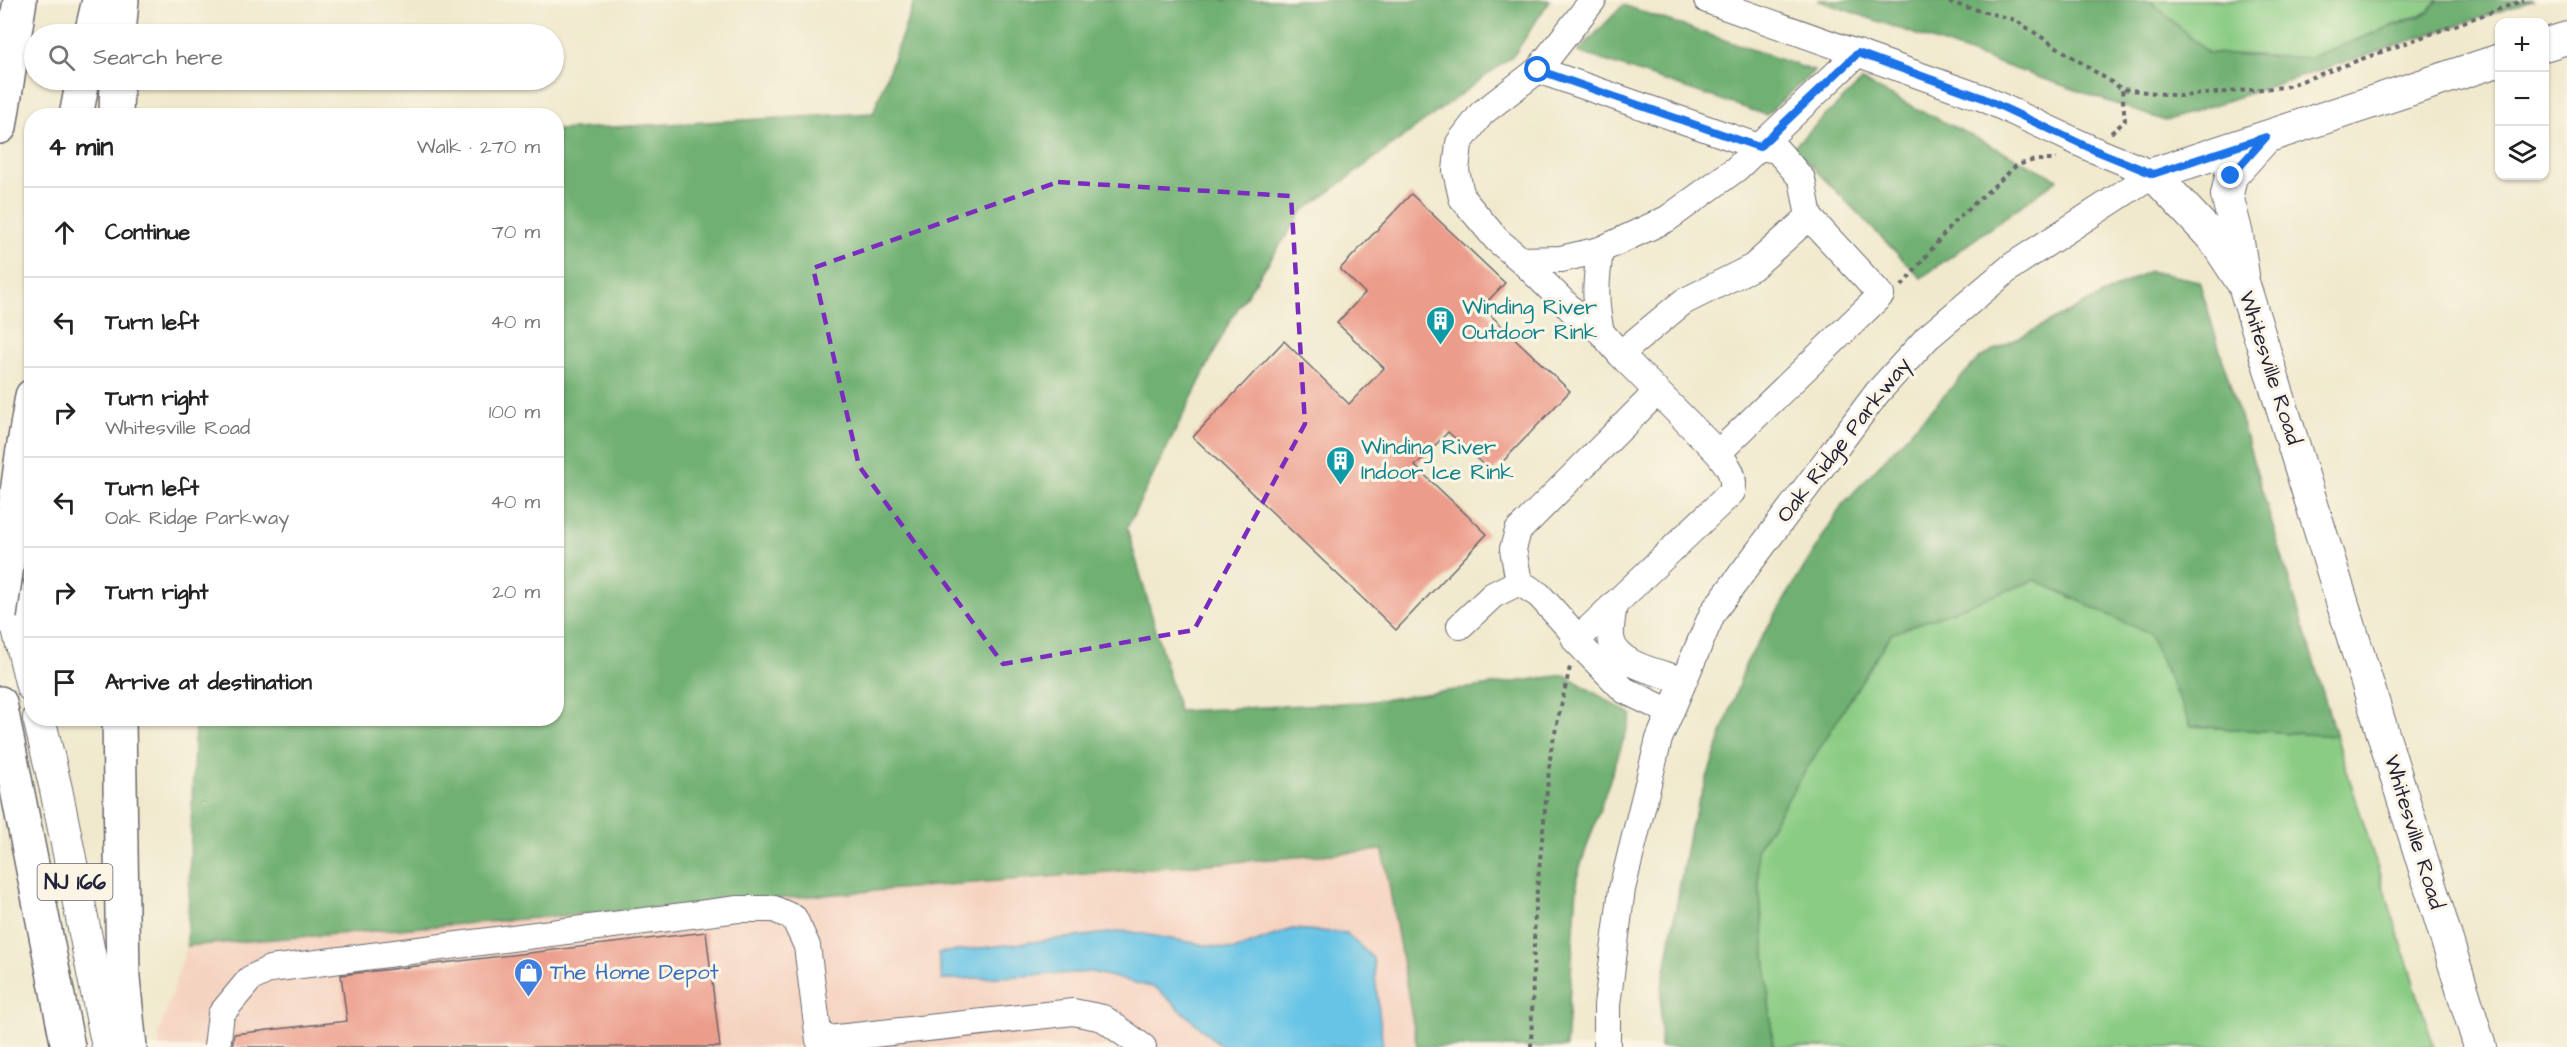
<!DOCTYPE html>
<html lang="en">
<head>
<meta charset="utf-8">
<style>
  :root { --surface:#fff; --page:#f2f2f2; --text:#222; --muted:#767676; --line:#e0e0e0 }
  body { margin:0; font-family:"Architects Daughter",sans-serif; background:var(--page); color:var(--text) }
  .controls { position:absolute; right:18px; top:18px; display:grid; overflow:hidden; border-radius:12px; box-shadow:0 2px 4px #0004 }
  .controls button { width:54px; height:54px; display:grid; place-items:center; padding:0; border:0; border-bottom:2px solid var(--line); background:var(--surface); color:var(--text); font:30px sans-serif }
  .stop { position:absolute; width:18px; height:18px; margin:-14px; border:4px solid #1a73e8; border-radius:50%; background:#fff }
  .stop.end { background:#1a73e8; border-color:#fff; box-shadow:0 2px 6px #0008 }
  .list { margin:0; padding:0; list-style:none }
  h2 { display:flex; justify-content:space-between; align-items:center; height:78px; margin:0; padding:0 24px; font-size:26px }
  h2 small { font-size:20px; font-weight:400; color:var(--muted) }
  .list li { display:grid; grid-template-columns:39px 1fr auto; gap:18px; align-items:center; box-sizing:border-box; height:90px; padding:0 24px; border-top:2px solid var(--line) }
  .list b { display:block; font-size:22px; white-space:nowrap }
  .list p { margin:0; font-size:20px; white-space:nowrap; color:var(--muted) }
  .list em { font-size:20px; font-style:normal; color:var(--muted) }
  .icon { flex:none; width:33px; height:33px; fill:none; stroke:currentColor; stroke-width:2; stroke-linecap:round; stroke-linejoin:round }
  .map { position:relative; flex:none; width:2567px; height:1047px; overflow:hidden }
  .search { position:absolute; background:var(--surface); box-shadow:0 2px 4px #0004; left:24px; top:24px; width:540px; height:66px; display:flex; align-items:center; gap:15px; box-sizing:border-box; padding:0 21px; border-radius:33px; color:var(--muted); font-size:22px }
  .panel { position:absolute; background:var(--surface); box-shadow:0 2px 4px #0004; left:24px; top:108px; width:540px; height:618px; border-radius:24px }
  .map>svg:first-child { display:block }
</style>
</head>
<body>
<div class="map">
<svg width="2567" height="1047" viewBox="0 0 2567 1047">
  <rect width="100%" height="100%" fill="#fcf5e5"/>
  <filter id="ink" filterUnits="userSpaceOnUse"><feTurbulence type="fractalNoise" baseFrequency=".0167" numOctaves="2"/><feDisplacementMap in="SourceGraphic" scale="12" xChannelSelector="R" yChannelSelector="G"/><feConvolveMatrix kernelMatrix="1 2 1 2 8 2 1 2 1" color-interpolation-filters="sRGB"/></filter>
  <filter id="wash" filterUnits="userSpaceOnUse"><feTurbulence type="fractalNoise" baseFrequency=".008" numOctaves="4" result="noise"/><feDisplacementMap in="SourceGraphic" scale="24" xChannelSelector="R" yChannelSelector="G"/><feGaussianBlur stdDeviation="1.35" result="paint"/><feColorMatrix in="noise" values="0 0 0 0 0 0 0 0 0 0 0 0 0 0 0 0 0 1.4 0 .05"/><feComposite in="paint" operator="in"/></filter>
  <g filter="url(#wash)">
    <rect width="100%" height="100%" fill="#f0e9cd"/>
    <path fill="#f5d3c1" d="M1383 850 1417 1047H160L159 1033 187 946Z"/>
    <path fill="#8acc84" stroke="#567760" stroke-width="1.5" d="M2149 0H2439L2427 12 2309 58 2208 53Z
      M2035 580 2149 634 2191 726 2336 736 2434 1047H1773L1756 850 1891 633Z"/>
    <path fill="#6fb072" stroke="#486956" stroke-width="1.5" d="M915 0H1550L1514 55 1302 212 1232 317 1127 528 1179 711 1366 702 1565 675 1632 715 1578 873 1566 1047H1417L1383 850 187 946 195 719 556 718 557 130 873 113Z
      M1817 0H2149L2208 53 2309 58 2427 13 2439 0H2534L2165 121Z
      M1623 5 1814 71 1766 115 1578 52Z
      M1862 81 2058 179 1921 278 1793 147Z
      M2149 271 2199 281 2336 736 2191 726 2149 634 2035 580 1891 634 1756 850 1773 1047H1660L1661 993 1690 828 1746 663 1842 505 1979 358Z"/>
    <path fill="#68c4e6" stroke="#457390" stroke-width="1.5" d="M1292 929 1346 933 1373 958 1383 1047H1222L1156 988 1092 972 942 980 938 953 1126 931 1234 950Z"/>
    <g id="blocks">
      <path fill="#ec9c8b" d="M1411 194 1505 283 1482 307 1570 391 1492 473 1448 432 1415 466 1487 534 1396 630 1193 437 1284 341 1349 404 1384 368 1337 323 1365 293 1340 269Z
        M706 932 720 1047H232L234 1034 347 1021 341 975Z"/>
    </g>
  </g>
  <g filter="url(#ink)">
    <use href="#blocks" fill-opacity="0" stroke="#6a686e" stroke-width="1.5"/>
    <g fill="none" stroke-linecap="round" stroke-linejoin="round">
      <defs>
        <path id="minor" d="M1707 0 1983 98 2092 149 2153 174
          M1538 70 1759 147 1777 150 1802 179 1809 217 1881 295 1718 453
          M1600 250C1596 282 1594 301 1601 332
          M1521 260 1561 259 1600 250 1667 219 1736 169 1858 53
          M1620 354 1683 302 1753 267 1809 217
          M1657 392 1518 531 1513 549 1519 582 1539 595 1570 629 1576 641 1624 690 1670 712
          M1614 604C1613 614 1610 626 1611 637 1613 665 1661 673 1683 680
          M1460 626 1493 595 1519 582
          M1576 641 1732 492C1736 475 1728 466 1718 453L1620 354 1601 332 1575 313 1521 260 1497 240 1462 198 1456 171 1459 143 1482 113 1538 70 1593 0
          M217 1047 221 1014 250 979 270 969 738 909H774L794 918 807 946 819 1040 1073 1012 1103 1018 1143 1047
          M1607 1047V1005L1622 889 1659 739 1713 612 1877 393 1927 338 2012 266 2153 174"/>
        <path id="major" d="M2544 45 2567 38
          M2243 275 2237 235 2227 195 2231 176 2266 137
          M6 579 32 686
          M39 718 56 789 108 1047
          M2480 1047 2244 285 2213 238 2153 174 2500 60"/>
        <path id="highway" d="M91 34 99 0
          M119 34 122 0
          M76 116 83 80
          M116 116 117 80
          M0 127 20 0
          M22 456 32 396
          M0 703 68 1047
          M119 718 123 978 130 1047"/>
      </defs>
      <use href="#minor" stroke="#6a686e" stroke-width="28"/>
      <use href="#major" stroke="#6a686e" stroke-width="34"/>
      <use href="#highway" stroke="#6a686e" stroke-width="36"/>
      <path stroke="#6a686e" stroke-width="4" stroke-dasharray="4.5 4.5" stroke-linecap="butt" d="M1940 0 2015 20 2122 89 2180 96 2285 87 2524 0
        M2111 133 2125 121 2122 89
        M1902 286 1954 222 2017 165 2035 160H2057
        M1531 1047 1535 910 1551 750 1570 667"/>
      <use href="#minor" stroke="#fff" stroke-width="26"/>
      <use href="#major" stroke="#fff" stroke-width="32"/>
      <use href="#highway" stroke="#fff" stroke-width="33"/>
      <defs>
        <path id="highway-bridge" d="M0 616 22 456"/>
      </defs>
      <use href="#highway-bridge" stroke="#6a686e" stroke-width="36" stroke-linecap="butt"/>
      <use href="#highway-bridge" stroke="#fff" stroke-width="33"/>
    </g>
  </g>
  <g fill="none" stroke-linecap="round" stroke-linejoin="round" filter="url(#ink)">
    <path stroke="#1a73e8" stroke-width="8" d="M1538 70 1759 147 1858 53 1983 98 2092 149 2153 174 2266 137 2231 176"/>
  </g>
  <path fill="none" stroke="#7b2cbf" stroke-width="4.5" stroke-dasharray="12 8" stroke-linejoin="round" d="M1058 182 1291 196 1305 424 1194 630 1003 664 859 466 813 268Z"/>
  <defs>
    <symbol id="building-pin" viewBox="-11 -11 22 30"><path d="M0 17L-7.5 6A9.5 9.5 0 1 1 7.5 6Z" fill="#0f9aa8" stroke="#fcf5e5"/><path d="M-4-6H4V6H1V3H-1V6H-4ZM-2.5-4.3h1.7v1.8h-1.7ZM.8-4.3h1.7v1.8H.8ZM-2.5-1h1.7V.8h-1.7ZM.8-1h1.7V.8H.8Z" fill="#fff"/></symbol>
    <symbol id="shop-pin" viewBox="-11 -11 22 30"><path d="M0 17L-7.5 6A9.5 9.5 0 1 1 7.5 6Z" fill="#3f7fe0" stroke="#fcf5e5"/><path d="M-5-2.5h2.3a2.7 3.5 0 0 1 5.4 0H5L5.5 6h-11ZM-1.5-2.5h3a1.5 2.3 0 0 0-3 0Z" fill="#fff"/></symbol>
  </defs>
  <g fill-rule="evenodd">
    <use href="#building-pin" x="1424" y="304" width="33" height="45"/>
    <use href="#building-pin" x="1324" y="444" width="33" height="45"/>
    <use href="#shop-pin" x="512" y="956" width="33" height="45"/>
  </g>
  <g text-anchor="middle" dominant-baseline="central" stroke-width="6" stroke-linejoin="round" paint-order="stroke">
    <rect fill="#fcf5e5" stroke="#63616e" stroke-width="1.5" x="37.5" y="864" width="75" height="36" rx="4.5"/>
    <g font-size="21" font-weight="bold" fill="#22223b">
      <text x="75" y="882">NJ 166</text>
    </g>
    <g font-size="22" fill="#0d838f" stroke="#fcf5e5" text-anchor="start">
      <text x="1462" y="307">Winding River<tspan x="1462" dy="25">Outdoor Rink</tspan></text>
      <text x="1361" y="447">Winding River<tspan x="1361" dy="25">Indoor Ice Rink</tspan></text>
    </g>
    <g font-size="22" fill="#22223b" stroke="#fcf5e5">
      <text transform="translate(2270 368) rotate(72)">Whitesville Road</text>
      <text transform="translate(1844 440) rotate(-52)">Oak Ridge Parkway</text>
      <text transform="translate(2414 832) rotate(73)">Whitesville Road</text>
    </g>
    <g font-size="22" fill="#366cbe" stroke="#fcf5e5" text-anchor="start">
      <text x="550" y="972">The Home Depot</text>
    </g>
  </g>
</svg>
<div class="controls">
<button>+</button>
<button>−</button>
<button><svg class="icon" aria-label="layers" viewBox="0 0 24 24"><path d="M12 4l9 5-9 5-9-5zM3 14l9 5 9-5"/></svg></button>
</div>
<div class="stop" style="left:1538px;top:70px"></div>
<div class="stop end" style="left:2231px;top:176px"></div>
<div class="search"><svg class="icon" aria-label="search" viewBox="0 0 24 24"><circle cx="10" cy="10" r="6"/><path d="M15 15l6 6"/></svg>Search here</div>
<section class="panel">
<h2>4 min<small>Walk · 270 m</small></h2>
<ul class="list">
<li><svg class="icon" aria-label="ahead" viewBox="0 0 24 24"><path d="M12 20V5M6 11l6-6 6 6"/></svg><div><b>Continue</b></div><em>70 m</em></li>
<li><svg class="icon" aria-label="left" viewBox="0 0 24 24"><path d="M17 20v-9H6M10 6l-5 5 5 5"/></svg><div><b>Turn left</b></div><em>40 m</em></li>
<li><svg class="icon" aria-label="right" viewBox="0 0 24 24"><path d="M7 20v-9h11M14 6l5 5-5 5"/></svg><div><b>Turn right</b><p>Whitesville Road</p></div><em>100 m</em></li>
<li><svg class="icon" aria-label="left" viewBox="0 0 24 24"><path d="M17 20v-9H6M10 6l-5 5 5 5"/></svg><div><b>Turn left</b><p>Oak Ridge Parkway</p></div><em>40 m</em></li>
<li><svg class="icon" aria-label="right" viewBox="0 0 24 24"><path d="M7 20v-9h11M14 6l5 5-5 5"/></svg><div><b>Turn right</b></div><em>20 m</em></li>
<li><svg class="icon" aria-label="arrive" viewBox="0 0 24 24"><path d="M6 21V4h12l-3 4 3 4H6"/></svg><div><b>Arrive at destination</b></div></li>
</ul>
</section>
</div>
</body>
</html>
